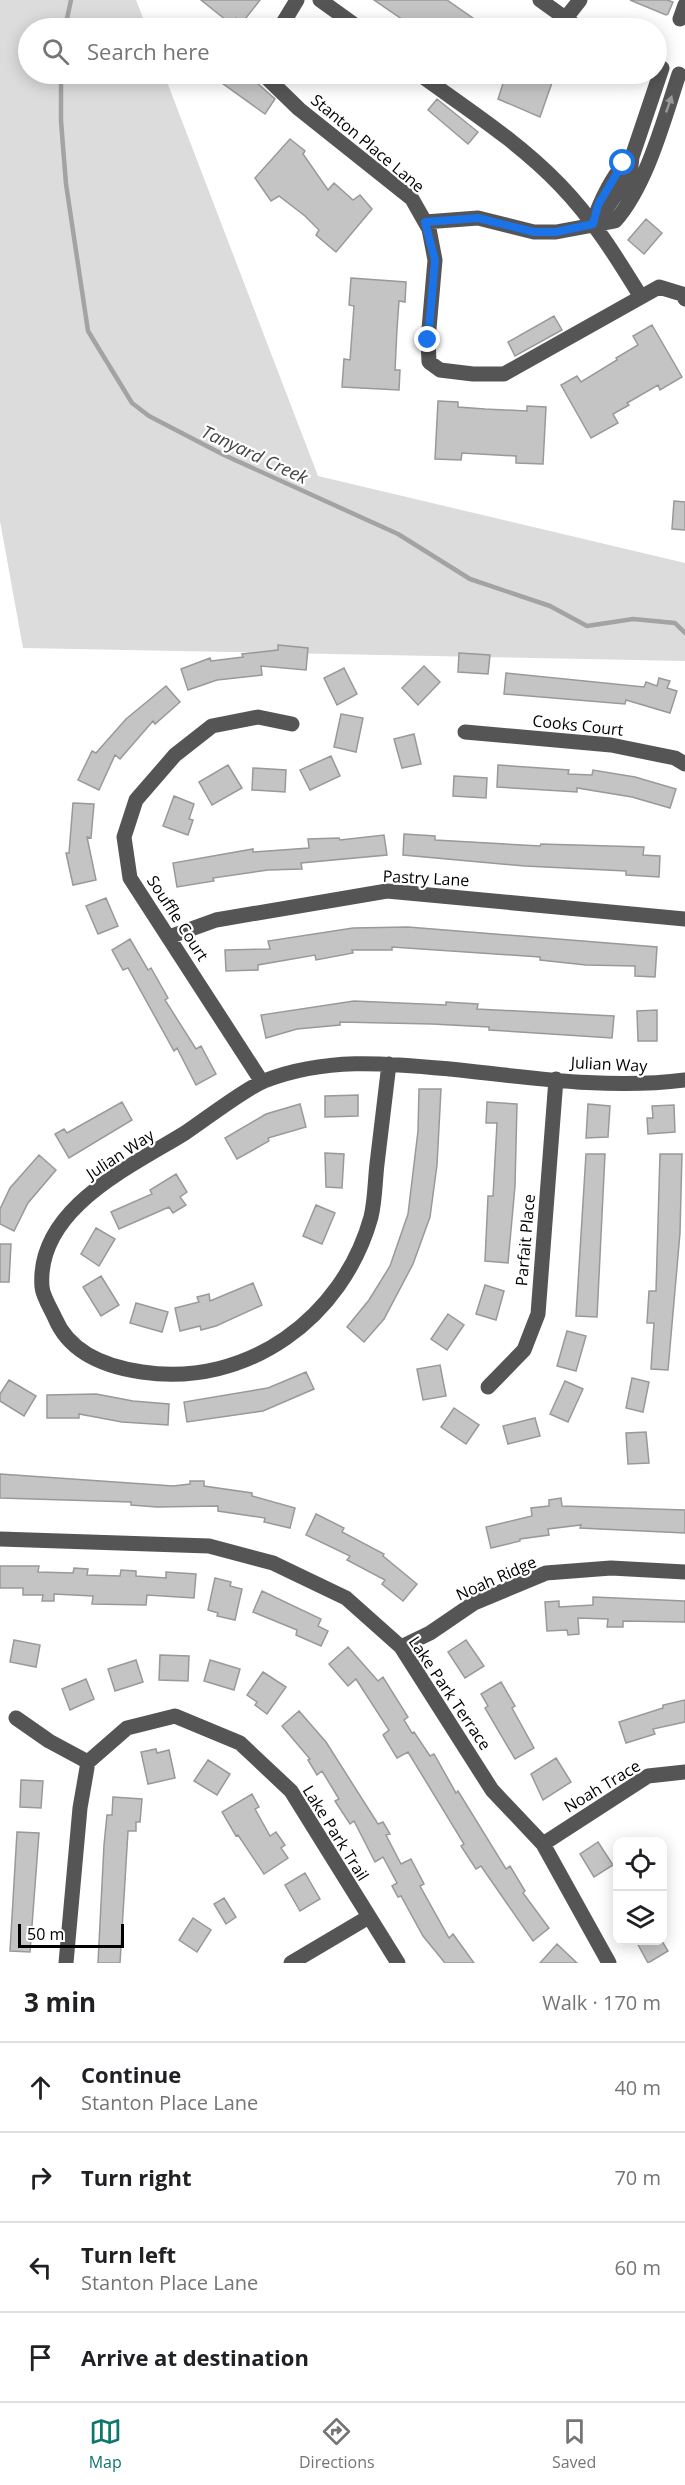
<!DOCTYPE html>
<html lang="en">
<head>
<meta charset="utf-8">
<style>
  :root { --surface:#fff; --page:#f6f6f6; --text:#202124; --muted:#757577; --line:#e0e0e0; --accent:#0f766e }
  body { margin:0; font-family:"Open Sans",sans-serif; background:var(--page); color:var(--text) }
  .controls { position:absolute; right:18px; bottom:18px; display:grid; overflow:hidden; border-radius:12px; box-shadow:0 3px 15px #0003 }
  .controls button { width:54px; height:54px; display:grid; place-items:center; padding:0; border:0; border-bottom:2px solid var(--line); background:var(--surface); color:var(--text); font:30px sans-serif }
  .scale { position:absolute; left:18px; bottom:15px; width:106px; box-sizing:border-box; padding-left:6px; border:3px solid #000; border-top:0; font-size:16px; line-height:21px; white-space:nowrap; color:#000; -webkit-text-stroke:4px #fff; paint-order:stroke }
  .stop { position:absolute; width:18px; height:18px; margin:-14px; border:4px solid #1a73e8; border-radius:50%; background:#fff }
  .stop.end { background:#1a73e8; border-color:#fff; box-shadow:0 2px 6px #0008 }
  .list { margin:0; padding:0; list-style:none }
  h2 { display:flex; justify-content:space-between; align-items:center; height:78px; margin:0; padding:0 24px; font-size:26px }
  h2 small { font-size:20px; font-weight:400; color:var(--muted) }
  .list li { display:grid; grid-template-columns:39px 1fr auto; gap:18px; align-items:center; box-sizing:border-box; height:90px; padding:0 24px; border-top:2px solid var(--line) }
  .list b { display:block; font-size:22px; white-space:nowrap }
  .list p { margin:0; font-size:20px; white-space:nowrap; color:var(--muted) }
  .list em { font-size:20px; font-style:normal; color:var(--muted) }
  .icon { flex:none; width:33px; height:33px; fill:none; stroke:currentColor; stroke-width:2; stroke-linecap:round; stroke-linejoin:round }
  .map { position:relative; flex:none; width:685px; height:1963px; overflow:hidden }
  .search { position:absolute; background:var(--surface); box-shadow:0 3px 15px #0003; left:18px; right:18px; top:18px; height:66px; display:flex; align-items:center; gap:15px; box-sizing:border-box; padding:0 21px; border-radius:33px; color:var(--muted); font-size:22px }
  .sheet { height:438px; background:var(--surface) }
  nav { display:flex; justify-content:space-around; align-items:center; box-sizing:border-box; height:84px; border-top:2px solid var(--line); background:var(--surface); font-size:16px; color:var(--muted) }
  nav a { display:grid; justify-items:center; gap:3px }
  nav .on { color:var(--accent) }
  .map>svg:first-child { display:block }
</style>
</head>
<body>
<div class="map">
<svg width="685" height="1963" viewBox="0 0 685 1963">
  <rect width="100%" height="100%" fill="#fff"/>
  <path fill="#dcdcdc" d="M0 0H136L147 28H28V74H164L318 476 685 563V661L23 648 0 521Z"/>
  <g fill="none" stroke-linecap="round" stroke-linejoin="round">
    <path stroke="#a3a3a3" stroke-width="4.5" d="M65 28 71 0
      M61 74V121L66 184 88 331 132 403 149 416 224 455 398 534 470 579 550 606 587 626 633 619 675 623 685 633"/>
  </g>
  <path fill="#c4c4c4" stroke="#999" stroke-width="1.5" d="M201 0H260L242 23 236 18 231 24Z
    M374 0H447L477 21 471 28H415Z
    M630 0H667L673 2 668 14 666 15Z
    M229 74H247L275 99 265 114 222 83Z
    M506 74H555L540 117 498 99Z
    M437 99 478 132 468 144 428 110Z
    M290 139 305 151 303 154 328 190 334 183 353 200 360 195 372 209 336 252 316 235 319 230 305 216 279 196 271 201 255 178Z
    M646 219 662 233 644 254 628 240Z
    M351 278 406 282 405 302 399 301 397 329 395 370H400L399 390 342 387 344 359 350 360 354 306 349 305Z
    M554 316 562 330 515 356 508 342Z
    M652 325 682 377 660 390 658 385 627 403 629 405 613 414 618 423 591 438 561 385 577 376 581 382 617 360 616 358 638 345 633 336Z
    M438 401 458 402V407L485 409 527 411V406L546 407 543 464 516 463V456L462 453 461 460 435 459Z
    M674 501 685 502V530L672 529Z
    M278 645 308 648 306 670 261 666 262 675 217 680 188 690 181 669 210 658 211 661 243 657 242 654 278 650Z
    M459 653 490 655 488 674 458 672Z
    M424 666 440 682 418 705 402 688Z
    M344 668 357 694 337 705 324 678Z
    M506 673 644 687 646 682 657 686 659 678 670 681 667 688 677 691 670 713 626 700 625 704 504 694Z
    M166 686 180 702 155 724 153 721 120 759 115 755 99 790 78 780 92 751 96 753 126 719Z
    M341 714 363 718 356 752 334 747Z
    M414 734 421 764 402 768 394 739Z
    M331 756 340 776 310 790 300 770Z
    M228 765 242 788 212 805 199 782Z
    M498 765 569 770 568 774 592 775 593 770 635 777 676 789 670 808 632 797 577 788V792L497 787Z
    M253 768 286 770 285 792 252 790Z
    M454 776 487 778 486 798 453 796Z
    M174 796 194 804 189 819 193 820 188 835 163 826Z
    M73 803 94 804 91 838 87 837 96 880 73 885 66 853H69Z
    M404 834 435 836V840L540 846 541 844 644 847 643 855 660 856 659 877 626 875V871L525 866 403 855Z
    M384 835 387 855 301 863 302 869 268 870 213 878 214 881 177 887 173 863 253 849V852L309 848 308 839 339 838 340 840Z
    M106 898 118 926 98 934 86 906Z
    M408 927 657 947 655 977 635 976V966L586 965 540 960V957L392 947V950H352L353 953 316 960 315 955 258 965V970L226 971 225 950 270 949 268 941 353 928Z
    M130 939 148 970 151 968 168 998 165 1000 196 1049 201 1046 216 1074 196 1085 177 1048 174 1051 128 968 123 970 112 950Z
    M354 1001 446 1005V1002L478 1004 477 1009 614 1016 612 1038 489 1030V1027L432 1024 340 1022V1025L297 1029 266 1038 261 1015Z
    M657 1010V1041H638L637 1011Z
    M419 1089H441L437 1165 430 1217 413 1264 384 1319 364 1342 347 1327 369 1300 390 1266 408 1214 418 1131Z
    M358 1095V1116L325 1117V1096Z
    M122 1102 132 1120 69 1158 55 1134 64 1129 67 1133Z
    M487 1102 517 1104 515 1186 508 1263 485 1261 488 1196H493L497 1123H486Z
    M300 1104 306 1127 268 1138 269 1141 237 1159 225 1138 266 1114Z
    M588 1104 610 1106 608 1137 586 1138Z
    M674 1105 675 1132 648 1134 647 1118H653L652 1106Z
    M325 1153 344 1154 342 1188 326 1187Z
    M586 1154H605L597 1317 576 1316Z
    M660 1154H682L680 1233 668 1370 651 1369 654 1323H647L649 1291H656Z
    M39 1155 56 1170 28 1203 14 1231 0 1224V1209L10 1188Z
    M176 1174 187 1192 180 1197 186 1205 173 1213 169 1207 119 1229 111 1212 152 1194 150 1190Z
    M316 1205 335 1213 322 1244 303 1236Z
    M96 1228 115 1239 99 1266 81 1254Z
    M0 1244H11L9 1282H0Z
    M101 1276 119 1305 101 1316 83 1287Z
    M253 1283 262 1305 216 1326 201 1330 200 1326 180 1331 175 1308 199 1302 197 1297 209 1294 210 1301Z
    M485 1285 504 1291 496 1320 476 1314Z
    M136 1303 168 1312 162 1332 130 1323Z
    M448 1314 464 1325 447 1350 431 1339Z
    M567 1331 586 1336 576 1371 557 1366Z
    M440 1365 446 1396 423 1400 417 1369Z
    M306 1372 314 1389 263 1411 187 1422 184 1402 268 1388Z
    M632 1378 649 1382 643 1412 626 1408Z
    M9 1380 36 1396 24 1416 0 1401V1394Z
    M565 1381 583 1389 568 1422 550 1414Z
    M96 1394 133 1401 169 1404 168 1425 122 1422 79 1414V1418H47V1395Z
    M454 1408 479 1425 466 1444 441 1427Z
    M535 1418 540 1436 508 1444 503 1426Z
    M646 1432 649 1463 628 1464 626 1433Z
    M0 1474 173 1486 190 1484V1481H204V1486L252 1493V1496L295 1508 290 1528 264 1522 265 1518 218 1511V1506L157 1507 131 1505V1502L0 1498Z
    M561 1498 562 1506 685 1510V1533L580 1528 581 1525 548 1529 549 1535 520 1539V1541L491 1548 486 1527 532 1516 531 1508 549 1506V1500Z
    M316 1514 344 1528 342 1532 384 1554 383 1556 417 1584 403 1601 382 1584 385 1580 347 1560 350 1556 306 1535Z
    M0 1566H39L38 1572 73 1573 74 1568 88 1569 87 1575 120 1576 121 1570 136 1571V1576L166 1578V1572L196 1574 194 1598 147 1595 146 1605 92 1604 93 1596 54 1594V1601H42L43 1595H23V1588H0Z
    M215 1578 231 1582 230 1586 242 1589 235 1620 217 1616 218 1613 208 1610Z
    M262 1591 321 1619 318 1626 328 1631 321 1646 296 1635 297 1630 253 1612Z
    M593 1597 685 1601V1622L623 1621V1627H607L608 1619 578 1618 579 1634 568 1635 567 1630 547 1631 545 1602 559 1601V1607L593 1605Z
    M14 1640 40 1645 36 1667 10 1662Z
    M466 1640 484 1666 465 1678 448 1652Z
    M348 1647 378 1681 383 1677 408 1717 404 1720 412 1733 414 1732 430 1756 434 1754 456 1793 458 1791 506 1869 510 1866 525 1891 523 1893 549 1928 533 1941 481 1866 476 1869 461 1846 464 1844 408 1752 397 1758 383 1735 389 1730 356 1679 348 1686 329 1664Z
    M160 1655 189 1656 188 1681 159 1680Z
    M136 1660 143 1682 115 1691 108 1669Z
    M210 1660 240 1669 234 1690 204 1681Z
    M263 1672 286 1687 267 1714 255 1705 257 1702 247 1695Z
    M86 1679 94 1699 70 1710 62 1689Z
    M501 1682 515 1706 512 1708 534 1748 515 1759 485 1708 488 1706 481 1694Z
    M685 1700V1722L653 1729 655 1734 626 1743 619 1722 663 1708V1705Z
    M299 1711 326 1742 378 1824 383 1822 390 1834 386 1835 401 1864 411 1859 424 1884 420 1886 449 1938 453 1934 474 1963H445L423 1936 401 1896 398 1897 392 1886 397 1883 383 1857 375 1862 354 1821 350 1824 335 1801 339 1799 322 1771 317 1775 308 1760 310 1759 282 1726Z
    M156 1749 157 1753 169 1750 175 1778 148 1784 141 1752Z
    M556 1758 571 1782 543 1800 531 1774Z
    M208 1760 230 1774 217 1795 194 1781Z
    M21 1780 43 1781 41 1808 20 1807Z
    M252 1794 259 1807 255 1809 270 1836 276 1832 285 1845 281 1848 288 1858 264 1874 238 1835 236 1836 222 1812Z
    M113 1797 142 1799 140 1822H136V1831H128L120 1963H98L104 1845 107 1815H112Z
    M17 1832 39 1833 30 1952 10 1951Z
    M598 1842 613 1865 594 1877 580 1854Z
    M305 1873 320 1899 300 1911 285 1885Z
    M224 1898 236 1917 226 1924 214 1904Z
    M193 1918 211 1930 197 1952 179 1940Z
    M636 1941H662L668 1951 648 1963Z
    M557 1944 577 1963H540Z"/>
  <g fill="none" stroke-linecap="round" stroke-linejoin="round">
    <path stroke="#555" stroke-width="15" d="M320 0 359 28
      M540 0 579 28
      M565 19 580 0
      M680 19 685 5
      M280 28 297 0
      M263 74 299 109 412 199 429 229 435 260 428 340 429 362 440 370 473 374H504L659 287 682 294 685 299
      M419 74C467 109 519 142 560 185 593 219 617 258 641 297
      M598 220 630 175 632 157
      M425 222 478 218 534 232H556L615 221C647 185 664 119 679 74
      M593 224C598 205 616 167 632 157L662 68
      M465 732 611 745 675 758 685 764
      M169 937 216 920 387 891 685 919
      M389 1064C385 1097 381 1131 377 1164 375 1181 375 1201 371 1217 343 1318 247 1388 142 1372 107 1367 70 1354 55 1318 51 1309 43 1297 42 1287 36 1209 130 1167 185 1133 206 1119 243 1090 264 1081 326 1057 386 1063 450 1069 527 1077 608 1090 685 1080
      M262 1082 130 878 124 837 136 800 175 755 212 726 258 717 292 724
      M488 1387 524 1350 538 1314 556 1079
      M0 1539 209 1546 273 1563 346 1598 401 1647 492 1790 543 1844 609 1963
      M401 1647 430 1633 474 1603 546 1573 611 1568 685 1572
      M16 1718 49 1741 88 1762
      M543 1844 648 1776 685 1772
      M66 1963 80 1808 88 1762 127 1728 175 1716 240 1743 291 1791 398 1963
      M291 1963 367 1918"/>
  </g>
  <defs><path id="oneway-solid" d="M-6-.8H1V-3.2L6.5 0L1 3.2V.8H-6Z" transform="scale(1.5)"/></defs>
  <use fill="#999" href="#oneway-solid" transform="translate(669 104) rotate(-71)"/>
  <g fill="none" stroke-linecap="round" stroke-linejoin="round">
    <path stroke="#1a73e8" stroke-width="8" d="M428 340 435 260 425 222 478 218 534 232H556L593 224 598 205 623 163"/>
  </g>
  <g text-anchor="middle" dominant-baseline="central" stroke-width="4.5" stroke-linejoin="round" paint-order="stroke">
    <g font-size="16" fill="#000" stroke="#fff">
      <text transform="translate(368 143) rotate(40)">Stanton Place Lane</text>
      <text transform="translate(578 725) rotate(6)">Cooks Court</text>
      <text transform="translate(426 878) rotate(3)">Pastry Lane</text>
      <text transform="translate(178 918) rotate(57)">Souffle Court</text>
      <text transform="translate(609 1064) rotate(3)">Julian Way</text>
      <text transform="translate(120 1154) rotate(-33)">Julian Way</text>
      <text transform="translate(525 1240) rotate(-85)">Parfait Place</text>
      <text transform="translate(496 1578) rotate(-24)">Noah Ridge</text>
      <text transform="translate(450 1693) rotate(56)">Lake Park Terrace</text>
      <text transform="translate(602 1786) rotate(-31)">Noah Trace</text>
      <text transform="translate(336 1833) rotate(58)">Lake Park Trail</text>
    </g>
    <g font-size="18" font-style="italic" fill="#444" stroke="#fff">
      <text transform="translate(255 454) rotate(25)">Tanyard Creek</text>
    </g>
  </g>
</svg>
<div class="controls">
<button><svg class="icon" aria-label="locate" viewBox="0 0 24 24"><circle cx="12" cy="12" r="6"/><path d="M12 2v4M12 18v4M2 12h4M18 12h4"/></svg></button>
<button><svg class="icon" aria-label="layers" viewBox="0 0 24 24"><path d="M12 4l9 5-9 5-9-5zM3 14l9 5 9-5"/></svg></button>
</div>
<div class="scale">50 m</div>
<div class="stop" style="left:623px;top:163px"></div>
<div class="stop end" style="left:428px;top:340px"></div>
<div class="search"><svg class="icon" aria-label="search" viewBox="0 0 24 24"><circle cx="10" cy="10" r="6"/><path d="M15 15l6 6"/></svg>Search here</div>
</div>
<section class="sheet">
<h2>3 min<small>Walk · 170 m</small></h2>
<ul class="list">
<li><svg class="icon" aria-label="ahead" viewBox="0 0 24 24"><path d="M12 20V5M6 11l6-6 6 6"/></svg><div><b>Continue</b><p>Stanton Place Lane</p></div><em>40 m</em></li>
<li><svg class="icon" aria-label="right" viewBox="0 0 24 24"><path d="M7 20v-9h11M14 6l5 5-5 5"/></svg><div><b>Turn right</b></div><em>70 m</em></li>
<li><svg class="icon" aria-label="left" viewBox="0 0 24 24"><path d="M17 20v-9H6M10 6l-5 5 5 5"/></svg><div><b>Turn left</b><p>Stanton Place Lane</p></div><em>60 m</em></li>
<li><svg class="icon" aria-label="arrive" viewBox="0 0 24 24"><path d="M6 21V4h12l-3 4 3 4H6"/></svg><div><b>Arrive at destination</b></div></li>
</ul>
</section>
<nav>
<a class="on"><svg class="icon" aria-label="map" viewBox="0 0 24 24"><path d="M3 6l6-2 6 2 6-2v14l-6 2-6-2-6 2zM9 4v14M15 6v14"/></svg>Map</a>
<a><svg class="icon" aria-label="directions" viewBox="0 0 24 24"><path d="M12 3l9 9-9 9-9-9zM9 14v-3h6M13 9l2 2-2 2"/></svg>Directions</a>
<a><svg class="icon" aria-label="saved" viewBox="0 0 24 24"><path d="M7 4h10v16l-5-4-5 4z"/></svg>Saved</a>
</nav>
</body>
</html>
